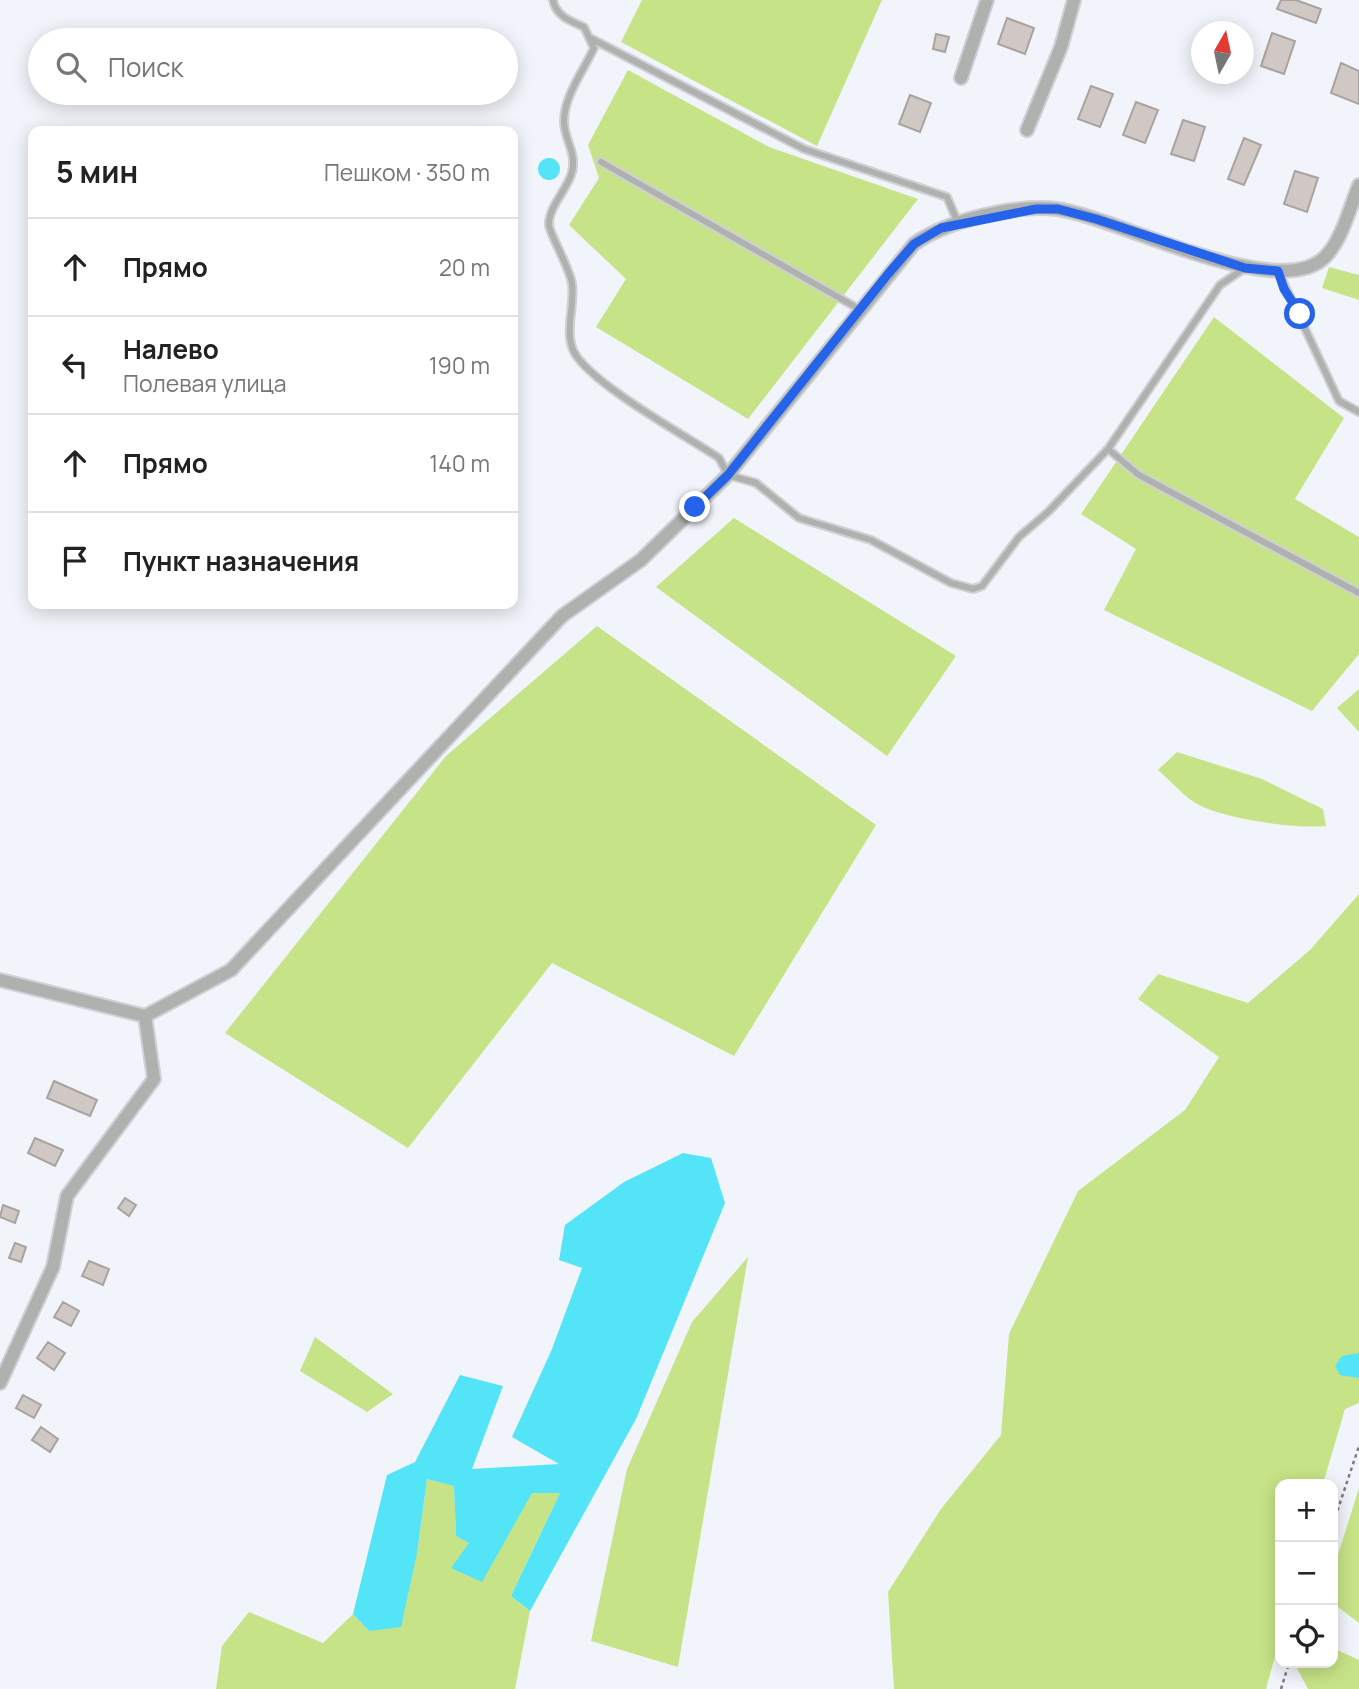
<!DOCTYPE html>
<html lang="ru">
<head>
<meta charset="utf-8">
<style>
  :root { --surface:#fff; --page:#f6f6f6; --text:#222; --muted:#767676; --line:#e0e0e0 }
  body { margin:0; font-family:Manrope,sans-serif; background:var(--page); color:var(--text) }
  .controls { position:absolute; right:21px; bottom:21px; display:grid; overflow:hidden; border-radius:14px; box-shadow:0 4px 18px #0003 }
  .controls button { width:63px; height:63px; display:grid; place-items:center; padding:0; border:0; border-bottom:2px solid var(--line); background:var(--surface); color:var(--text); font:35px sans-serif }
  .compass { position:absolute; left:1191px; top:21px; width:63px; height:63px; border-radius:50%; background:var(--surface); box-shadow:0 4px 18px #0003; rotate:9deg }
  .stop { position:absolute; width:21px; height:21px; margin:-16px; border:5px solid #2563eb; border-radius:50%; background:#fff }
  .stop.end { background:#2563eb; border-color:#fff; box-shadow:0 2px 7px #0008 }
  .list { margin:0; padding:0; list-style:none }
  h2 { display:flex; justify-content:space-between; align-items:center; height:91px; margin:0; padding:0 28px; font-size:30px }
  h2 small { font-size:23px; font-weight:400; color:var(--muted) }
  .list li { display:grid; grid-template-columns:46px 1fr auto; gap:21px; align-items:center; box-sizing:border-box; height:98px; padding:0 28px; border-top:2px solid var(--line) }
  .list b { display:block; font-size:26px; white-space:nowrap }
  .list p { margin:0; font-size:23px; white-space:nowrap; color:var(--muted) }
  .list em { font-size:23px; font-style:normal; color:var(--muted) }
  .icon { flex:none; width:38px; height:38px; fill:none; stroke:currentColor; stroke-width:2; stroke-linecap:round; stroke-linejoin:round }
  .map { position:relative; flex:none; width:1359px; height:1689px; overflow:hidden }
  .search { position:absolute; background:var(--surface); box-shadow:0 4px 18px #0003; left:28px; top:28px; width:490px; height:77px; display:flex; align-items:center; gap:18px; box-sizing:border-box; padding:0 24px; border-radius:38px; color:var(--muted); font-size:26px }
  .panel { position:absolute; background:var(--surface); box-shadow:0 4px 18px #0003; left:28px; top:126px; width:490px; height:483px; border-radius:14px }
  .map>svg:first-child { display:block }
</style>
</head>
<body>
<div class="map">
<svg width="1359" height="1689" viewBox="0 0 1359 1689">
  <rect width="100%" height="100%" fill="#f2f4fb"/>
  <path fill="#c7e387" d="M642 0H882L817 146 621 42Z
    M628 70 769 147 918 199 748 419 596 327 626 279 569 225 599 178 588 145Z
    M1329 267 1359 275V300L1322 288Z
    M1214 317 1344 418 1295 499 1359 537V654L1312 711 1104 610 1136 549 1081 514Z
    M734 518 956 656 887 756 656 587Z
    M597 626 876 825 734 1056 552 963 408 1148 225 1033 446 756Z
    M1359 689V732L1337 708Z
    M1177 752 1262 779 1323 809 1326 826C1297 829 1225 819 1199 805 1185 798 1171 781 1158 770Z
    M1359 894V1403L1345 1409 1323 1484H1280V1638L1266 1689H894L888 1592 941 1509 1001 1435 1009 1334 1078 1191 1185 1110 1219 1057 1138 999 1158 974 1248 1003 1310 950Z
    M748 1257 678 1667 591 1641 627 1469 692 1322Z
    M315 1337 393 1394 367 1412 300 1371Z
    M427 1479 454 1485 456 1535 532 1493H560L511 1596 530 1611 515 1689H216L222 1646 249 1612 323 1643 353 1614 369 1631 417 1553Z
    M1359 1488V1623L1333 1603V1571Z
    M1333 1648 1359 1660V1689H1308L1294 1663H1333Z"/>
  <path fill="#54e4f7" d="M538 169a11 11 0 1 1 22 0a11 11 0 1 1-22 0Z
    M683 1153 711 1158 725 1203 636 1419 530 1611 511 1596 560 1493H532L482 1582 451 1568 469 1543 456 1536 454 1486 427 1479 417 1553 401 1627 369 1631 353 1614 387 1475 415 1462 460 1375 503 1386 472 1469 559 1464 512 1437 552 1349 582 1268 559 1260 565 1225 624 1182Z
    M1359 1353V1378L1340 1375 1335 1366 1342 1356Z"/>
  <path fill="#d0c8c4" stroke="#a9a29e" stroke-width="2" d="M1281 0H1296L1321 9 1316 23 1277 9Z
    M1007 18 1034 28 1025 54 998 44Z
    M1272 33 1295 41 1284 74 1261 66Z
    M936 34 949 37 945 52 933 49Z
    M1341 63 1359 71V104L1331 93Z
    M1091 86 1113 94 1100 127 1078 119Z
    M910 95 931 103 920 132 899 124Z
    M1136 102 1158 110 1145 143 1123 135Z
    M1183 120 1205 127 1194 161 1171 154Z
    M1244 138 1261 145 1244 185 1228 179Z
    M1295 171 1318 178 1307 212 1284 204Z
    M54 1081 97 1100 90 1116 47 1098Z
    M35 1138 63 1150 55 1166 28 1153Z
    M125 1198 136 1205 129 1216 118 1208Z
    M3 1205 19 1211 15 1223 0 1217Z
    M15 1243 26 1247 21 1262 9 1258Z
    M89 1261 109 1269 103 1285 82 1276Z
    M63 1302 79 1311 71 1326 54 1317Z
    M48 1342 65 1353 54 1370 37 1358Z
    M23 1395 41 1405 34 1418 16 1408Z
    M41 1427 58 1439 50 1452 32 1440Z"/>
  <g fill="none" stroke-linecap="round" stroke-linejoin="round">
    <defs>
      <path id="lane" d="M553 0C556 16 570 21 584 27L594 48C584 70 564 96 564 121 564 140 577 152 572 172 568 189 548 207 549 225 550 235 570 268 572 284 575 306 564 332 574 352 591 384 686 436 719 458L728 475 756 483 799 518 871 540 951 583 973 589 982 586 1019 537 1048 512 1108 449 1220 285 1245 268
        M592 39 804 149 947 197 958 223
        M601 162 859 309
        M1278 271 1339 401 1359 412
        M1108 449 1139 475 1359 593"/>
      <path id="street" d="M961 78 987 0
        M1027 130 1061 47 1074 0
        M0 980 145 1016
        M0 1383 53 1267 67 1196 154 1079 145 1016 231 970 562 616 641 560 728 475 914 244C948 220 1016 204 1057 209 1117 217 1278 304 1325 257 1342 240 1350 207 1359 185"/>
    </defs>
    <use href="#lane" stroke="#ced0d6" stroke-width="10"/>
    <use href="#street" stroke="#ced0d6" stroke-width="16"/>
    <path stroke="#7b7c81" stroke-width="2.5" stroke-dasharray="3.5 3.5" stroke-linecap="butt" d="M1333 1524 1359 1446
      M1281 1689 1289 1663"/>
    <use href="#lane" stroke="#aeb1ae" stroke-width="6"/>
    <use href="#street" stroke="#aeb1ae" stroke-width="12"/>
  </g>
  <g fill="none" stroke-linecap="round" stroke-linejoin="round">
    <path stroke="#2563eb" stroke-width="9" d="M695 507 728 475 888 274 914 244 941 228 1036 209H1058L1096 219 1245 268 1278 271 1284 289 1300 314"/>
  </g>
</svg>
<div class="controls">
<button>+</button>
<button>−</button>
<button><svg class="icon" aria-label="locate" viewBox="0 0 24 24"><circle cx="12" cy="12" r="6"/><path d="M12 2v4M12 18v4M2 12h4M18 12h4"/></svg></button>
</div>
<svg class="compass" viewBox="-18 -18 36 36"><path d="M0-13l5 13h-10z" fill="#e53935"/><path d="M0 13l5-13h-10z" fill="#767676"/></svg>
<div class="stop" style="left:1300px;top:314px"></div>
<div class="stop end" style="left:695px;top:507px"></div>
<div class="search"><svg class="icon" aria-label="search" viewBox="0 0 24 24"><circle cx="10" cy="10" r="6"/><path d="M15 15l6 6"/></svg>Поиск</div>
<section class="panel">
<h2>5 мин<small>Пешком · 350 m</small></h2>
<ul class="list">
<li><svg class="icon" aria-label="ahead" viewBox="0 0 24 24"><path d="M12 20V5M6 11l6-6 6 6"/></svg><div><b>Прямо</b></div><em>20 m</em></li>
<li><svg class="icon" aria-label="left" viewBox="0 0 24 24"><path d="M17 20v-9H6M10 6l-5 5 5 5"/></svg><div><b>Налево</b><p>Полевая улица</p></div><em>190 m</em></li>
<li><svg class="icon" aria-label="ahead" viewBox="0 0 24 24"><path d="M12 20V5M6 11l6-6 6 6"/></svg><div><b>Прямо</b></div><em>140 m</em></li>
<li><svg class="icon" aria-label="arrive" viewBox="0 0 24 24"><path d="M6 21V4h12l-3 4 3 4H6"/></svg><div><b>Пункт назначения</b></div></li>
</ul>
</section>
</div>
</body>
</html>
